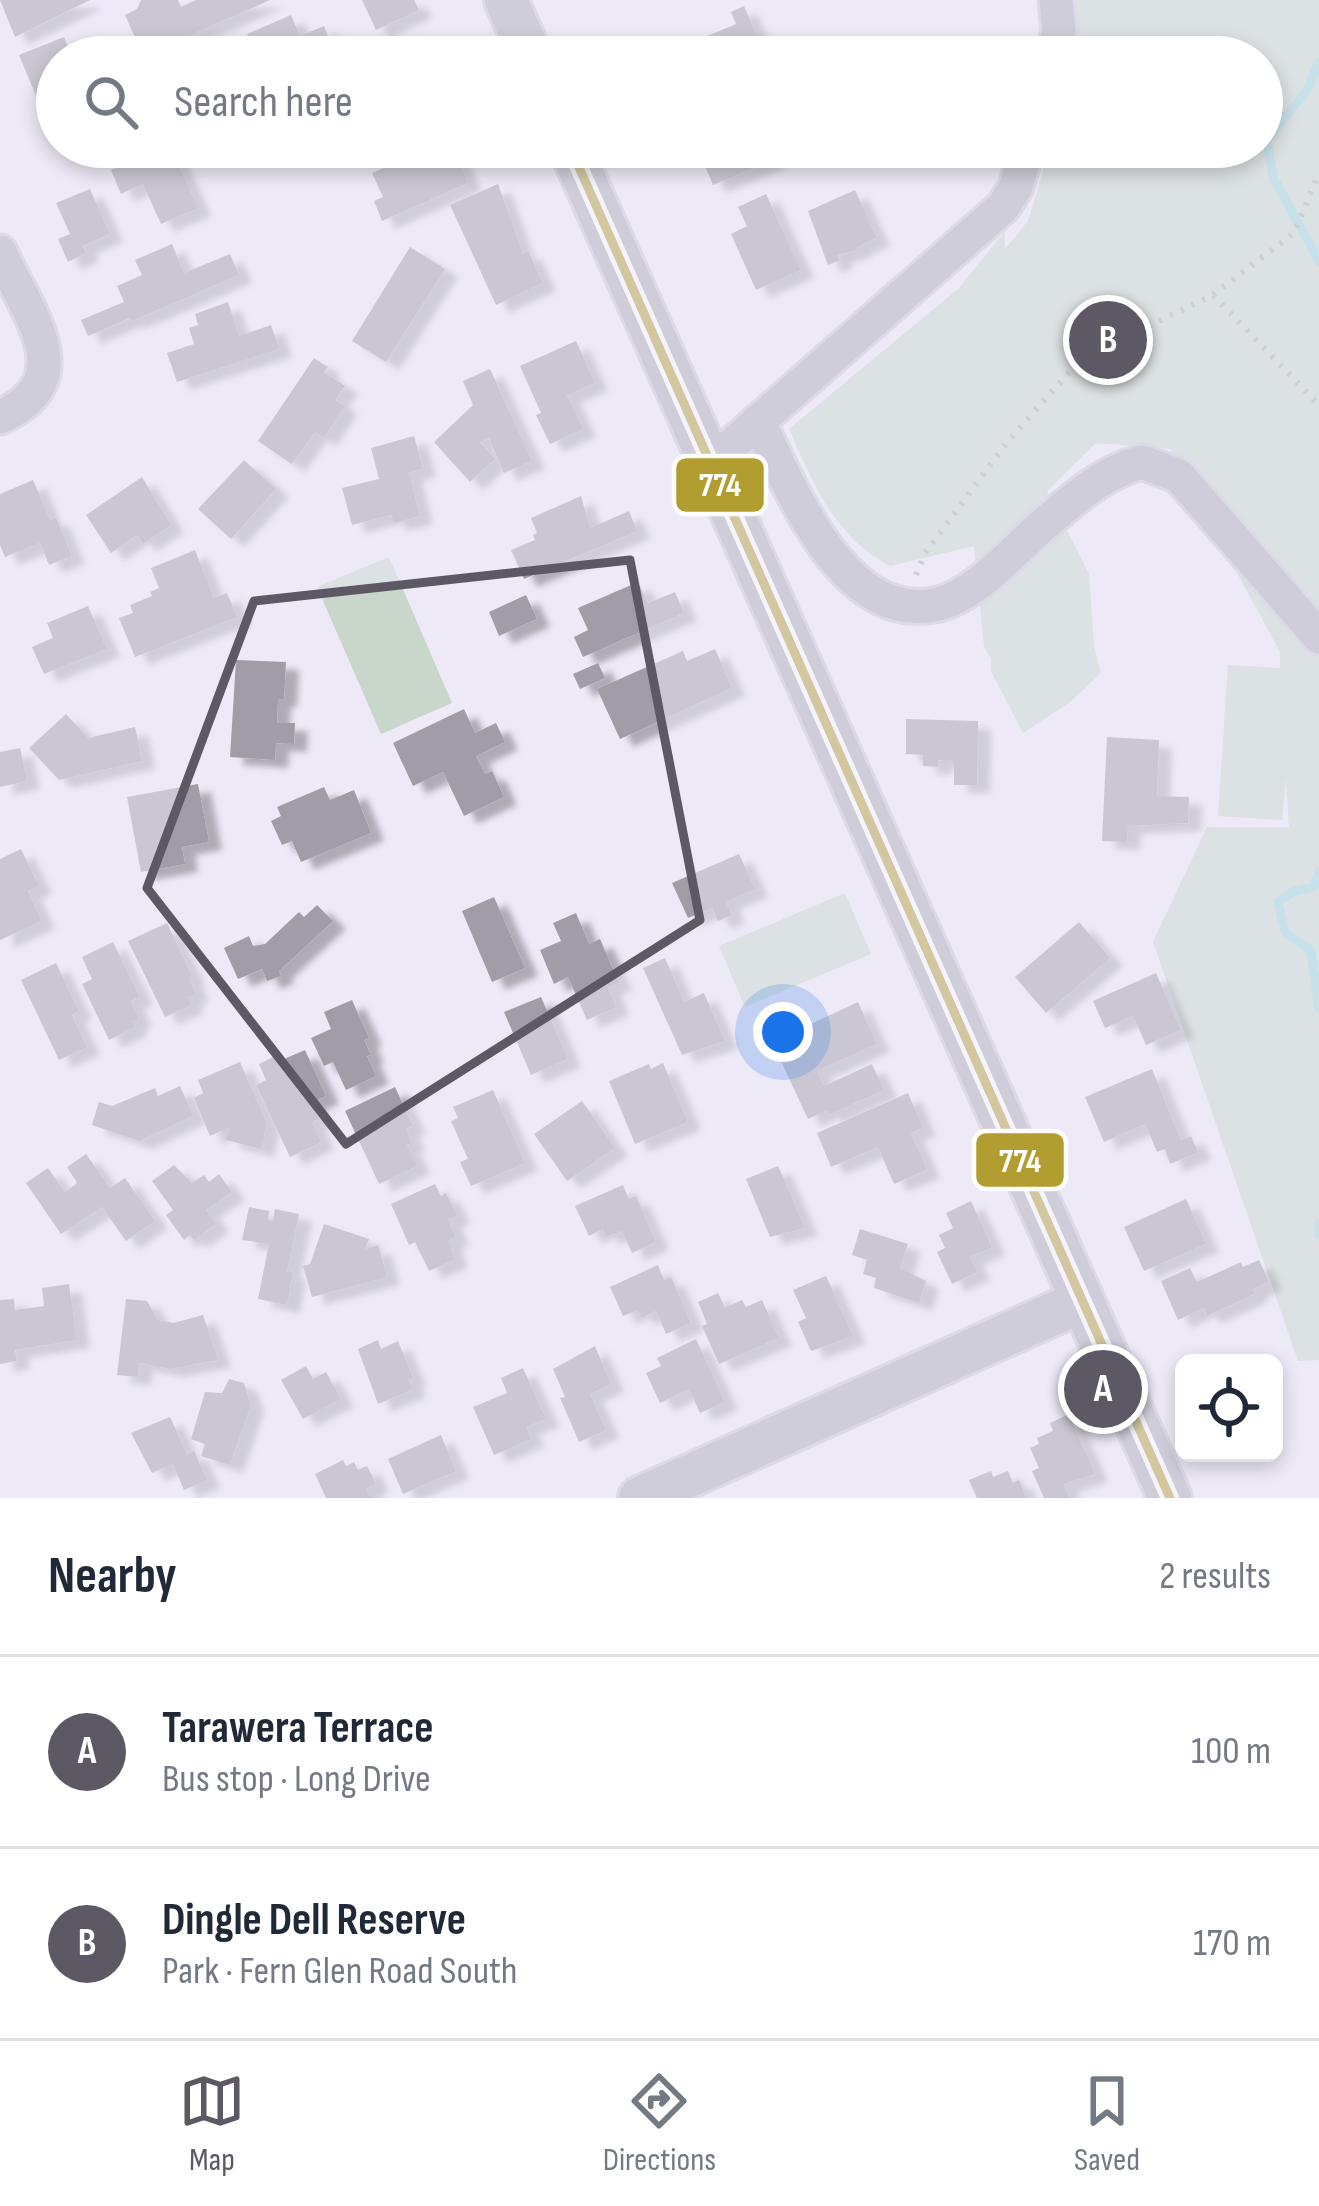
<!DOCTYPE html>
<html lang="en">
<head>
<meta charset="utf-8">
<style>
  :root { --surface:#fff; --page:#f2f2f3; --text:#1f2937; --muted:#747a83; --line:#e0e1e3; --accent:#5d5964 }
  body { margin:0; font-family:"Sofia Sans Condensed",sans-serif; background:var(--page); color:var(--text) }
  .controls { position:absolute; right:36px; bottom:36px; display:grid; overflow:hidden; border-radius:18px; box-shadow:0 6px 18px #0003 }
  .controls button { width:108px; height:108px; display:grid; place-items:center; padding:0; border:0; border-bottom:3px solid var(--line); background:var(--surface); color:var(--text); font:60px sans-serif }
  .you { position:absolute; left:783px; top:1032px; width:42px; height:42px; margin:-30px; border:9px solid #fff; border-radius:50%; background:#1a73e8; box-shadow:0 0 0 18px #1a73e833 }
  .badge { display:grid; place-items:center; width:78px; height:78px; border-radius:50%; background:var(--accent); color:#fff; font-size:39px; font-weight:700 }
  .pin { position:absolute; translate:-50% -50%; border:6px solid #fff; box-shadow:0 3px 12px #0006 }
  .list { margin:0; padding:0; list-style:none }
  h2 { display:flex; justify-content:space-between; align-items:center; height:156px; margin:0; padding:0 48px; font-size:51px }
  h2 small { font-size:39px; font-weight:400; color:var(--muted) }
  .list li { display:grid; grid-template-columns:78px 1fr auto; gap:36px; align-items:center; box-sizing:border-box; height:192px; padding:0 48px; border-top:3px solid var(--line) }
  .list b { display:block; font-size:45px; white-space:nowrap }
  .list p { margin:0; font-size:39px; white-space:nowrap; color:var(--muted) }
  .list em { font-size:39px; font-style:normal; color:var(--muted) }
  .icon { flex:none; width:66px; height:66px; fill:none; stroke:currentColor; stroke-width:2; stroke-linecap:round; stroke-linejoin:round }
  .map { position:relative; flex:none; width:1319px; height:1498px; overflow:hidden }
  .search { position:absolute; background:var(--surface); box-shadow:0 6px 18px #0003; left:36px; right:36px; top:36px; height:132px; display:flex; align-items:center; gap:30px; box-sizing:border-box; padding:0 42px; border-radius:66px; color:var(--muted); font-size:45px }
  .sheet { height:540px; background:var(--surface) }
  nav { display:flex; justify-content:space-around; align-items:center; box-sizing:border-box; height:168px; border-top:3px solid var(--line); background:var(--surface); font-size:33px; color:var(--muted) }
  nav a { display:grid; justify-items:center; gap:6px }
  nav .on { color:var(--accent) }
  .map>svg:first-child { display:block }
</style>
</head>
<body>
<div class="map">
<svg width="1319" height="1498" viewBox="0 0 1319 1498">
  <defs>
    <filter id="shadow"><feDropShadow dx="13" dy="8" stdDeviation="3" flood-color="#0004"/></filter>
  </defs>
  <rect width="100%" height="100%" fill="#ede9f7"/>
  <path fill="#c8d7c9" d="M1076 0H1319V1360L1298 1361 1153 942 1207 827H1289L1286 778 1282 820 1218 816 1228 665 1280 668V652L1170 449 1096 443 1047 491 1089 574 1094 646 1101 673 1070 702 1023 733 991 671V659L984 646 974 546 890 566C835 538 813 483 789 429L959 288 1005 231V249L1028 221 1050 147H1262V57H1077Z
    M389 557 452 703 381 734 317 587Z
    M845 893 871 954 745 1007 719 946Z"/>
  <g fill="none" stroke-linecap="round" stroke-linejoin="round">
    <path stroke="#99d8dc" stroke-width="9" d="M1319 62 1307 90 1267 140 1273 177 1319 261
      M1319 871 1314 887 1293 892 1278 902 1285 932 1311 951 1319 1008
      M1319 1223V1235"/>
  </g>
  <path fill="#a19da7" filter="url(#shadow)" d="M0 0H90L15 37Z
    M141 0H178L181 7 196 0H270L143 56 125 15 137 9Z
    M362 0H414L419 10 376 30Z
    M744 6 758 38 748 42 752 51 737 57H657L736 24 731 12Z
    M291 15 300 36 324 26 336 55 257 57 247 34Z
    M64 37 72 57H57V95L39 103 19 55Z
    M163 147H171L198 208 161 224 143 184 121 194 111 170Z
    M433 147H453L468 183 382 221 374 201 383 197 372 173Z
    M697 147H783L769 153 772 160 713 185Z
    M498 184 523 254 528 251 543 283 496 305 450 205Z
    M90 189 110 234 83 246 86 253 68 262 58 239 70 234 56 203Z
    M855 190 877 238 857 247 858 250 837 255 840 260 828 265 808 211Z
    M766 194 801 270 756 290 731 234 747 226 738 207Z
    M172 244 184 273 230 254 239 275 132 321 130 318 88 336 81 320 124 302 117 286 142 275 135 260Z
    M410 247 445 269 386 362 352 341Z
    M228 302 239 336 271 325 279 349 177 382 167 353 194 344 189 328 198 325 195 314Z
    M576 341 595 383 567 395 583 429 550 444 536 415 541 413 520 366Z
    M314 358 328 367 324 372 345 386 335 400 345 406 324 438 315 432 292 464 258 441Z
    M490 369 532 461 504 473 489 438 480 442 495 459 470 482 434 442 473 405 463 381Z
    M414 436 423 469 409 473 420 516 394 523 391 515 352 525 342 488 379 479 371 448Z
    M244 460 276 489 231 539 198 509Z
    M142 477 171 525 143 544 137 535 111 553 86 515Z
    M33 480 50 520 56 518 72 556 49 565 40 543 5 557 0 545V494Z
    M581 496 590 528 629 511 637 531 524 579 511 550 535 540 533 535 537 533 531 518Z
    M195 550 214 598 227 593 237 617 135 657 119 618 133 613 130 605 152 596 150 592 159 588 151 568Z
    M638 582 648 603 675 592 684 613 583 657 574 637 588 630 578 608Z
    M526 595 537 619 499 636 489 612Z
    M88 606 107 649 44 674 32 647 53 638 47 623Z
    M715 649 732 688 620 739 597 689 683 651 687 661Z
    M236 660 286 662 284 699H278L277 723H295L294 744 276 743 275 760 230 757Z
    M598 663 605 678 580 689 573 674Z
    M464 709 475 733 496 723 505 742 476 756 485 774 492 771 504 797 464 816 443 772 413 786 393 743Z
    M66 714 88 738 135 727 142 761 59 780 29 748Z
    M906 719 978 721 977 785H954V761L938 760V767L923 766V755L906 754Z
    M1107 737 1159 740 1157 796 1189 797 1188 823 1128 826 1127 842 1102 841Z
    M20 748 27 781 0 787V752Z
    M198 784 209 842 182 847 185 864 141 872 127 797Z
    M324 787 330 800 354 790 371 833 301 862 292 841 282 845 271 821 281 816 277 807Z
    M21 849 39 886 28 891 42 921 0 940V859Z
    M739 854 755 889 726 902 732 915 718 921 712 908 688 918 672 883Z
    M494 897 525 968 492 982 462 911Z
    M317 905 333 921 279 971 281 976 267 981 262 969 238 979 224 948 249 936 253 946 265 944 299 912 304 917Z
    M576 913 589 944 600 939 619 983 608 987 616 1007 587 1020 568 977 554 984 540 950 561 941 553 923Z
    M1079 922 1110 958 1046 1013 1015 977Z
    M167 923 192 976 189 978 196 994 188 998 191 1005 165 1017 128 941Z
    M113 942 140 997 131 1001 139 1019 132 1022 135 1027 109 1040 82 984 92 979 82 957Z
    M665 958 684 1002 704 993 725 1041 682 1055 643 968Z
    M56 963 79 1011 72 1015 87 1047 59 1060 21 980Z
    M1156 973 1181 1030 1146 1045 1133 1016 1105 1028 1093 1001Z
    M541 997 568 1059 531 1075 504 1012Z
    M352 1000 369 1038 364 1040 371 1055 367 1056 376 1076 346 1090 333 1062 324 1066 311 1038 331 1029 324 1012Z
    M858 1002 877 1044 817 1071 824 1086 872 1064 884 1090 829 1115 827 1110 808 1119 772 1042Z
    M305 1050 326 1096 311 1103 319 1119 312 1122 321 1142 290 1157 256 1085 266 1080 259 1064 281 1053 284 1059Z
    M240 1062 267 1123 261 1149 226 1140 230 1127 210 1136 194 1098 203 1093 198 1080Z
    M663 1063 688 1122 635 1144 609 1081 649 1064 651 1069Z
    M1152 1069 1181 1140 1191 1136 1198 1152 1170 1164 1165 1149 1157 1152 1145 1124 1104 1142 1085 1097Z
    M180 1086 193 1116 139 1141 92 1125 99 1102 112 1106 155 1088 158 1096Z
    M395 1087 413 1126 406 1129 412 1143 407 1145 417 1166 379 1184 345 1111Z
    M493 1090 525 1163 471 1186 460 1162 468 1159 451 1121 458 1118 453 1107Z
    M908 1093 923 1128 911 1133 927 1170 894 1184 878 1147 831 1167 817 1133Z
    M582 1101 615 1148 567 1181 534 1134Z
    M86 1154 110 1188 125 1178 155 1221 126 1241 102 1207 61 1234 26 1183 48 1168 65 1192 77 1183 67 1167Z
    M174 1165 192 1183 204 1175 209 1182 219 1174 232 1192 206 1210 216 1224 194 1240 190 1235 184 1240 166 1215 173 1210 152 1181Z
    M778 1166 805 1228 770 1237 746 1179Z
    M435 1184 441 1196 446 1193 457 1216 448 1219 456 1237 449 1240 454 1260 429 1271 415 1242 409 1245 391 1204Z
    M623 1185 629 1199 636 1196 656 1242 632 1253 622 1231 606 1237 603 1229 589 1236 575 1206Z
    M1186 1199 1206 1244 1144 1271 1124 1227Z
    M971 1201 992 1247 970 1257 977 1272 952 1284 937 1252 945 1248 939 1235 953 1228 946 1213Z
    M249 1207 269 1211 268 1220 273 1221 275 1209 299 1214 287 1271 293 1272 287 1305 258 1299 269 1244 242 1240Z
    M324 1224 369 1239 365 1249 378 1245 387 1277 312 1297 303 1266 310 1264Z
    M860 1229 908 1244 900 1268 926 1281 919 1303 874 1288 876 1278 863 1274 867 1260 852 1255Z
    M1259 1260 1269 1282 1253 1289 1255 1294 1207 1316 1204 1308 1178 1320 1161 1281 1190 1268 1197 1282 1241 1262 1243 1267Z
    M658 1265 664 1280 671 1277 691 1323 666 1334 656 1311 641 1318 638 1310 623 1316 610 1287Z
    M826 1276 853 1336 811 1351 798 1322 806 1318 793 1290Z
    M69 1284 77 1340 15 1350 17 1361 0 1364V1300L14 1299 15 1310 44 1306 42 1288Z
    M718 1293 725 1308 742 1300 746 1307 762 1300 779 1338 719 1364 702 1326 707 1324 698 1302Z
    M126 1299 147 1301 158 1320 173 1323 203 1315 218 1360 170 1369 140 1363 138 1377 117 1375Z
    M696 1339 725 1402 700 1413 689 1389 660 1403 646 1373 661 1366 657 1358Z
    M378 1340 381 1349 398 1341 413 1378 409 1380 413 1389 378 1404 358 1349Z
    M595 1346 611 1384 590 1394 606 1430 579 1442 560 1398 565 1397 553 1369Z
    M306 1366 313 1379 326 1372 341 1399 303 1419 281 1380Z
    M523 1368 546 1419 526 1427 531 1439 494 1455 473 1407 507 1393 501 1378Z
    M229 1379 244 1383 251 1405 230 1465 201 1456 205 1444 191 1439 205 1392 222 1393Z
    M1069 1414 1095 1474 1064 1484 1069 1498H1044L1032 1471 1039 1468 1030 1448 1039 1444 1037 1438 1053 1431 1050 1423Z
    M170 1417 187 1454 194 1451 207 1480 184 1490 173 1464 152 1473 131 1433Z
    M441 1435 456 1471 403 1494 388 1459Z
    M343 1460 346 1466 354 1462 358 1470 367 1466 376 1484 366 1489 371 1498H326L315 1474Z
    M991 1471 993 1477 1008 1471 1013 1483 1019 1480 1026 1498H977L969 1480Z"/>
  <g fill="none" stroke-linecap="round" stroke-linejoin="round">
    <defs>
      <path id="minor" d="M1052 57 1059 31 1056 0
        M0 252C27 313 84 379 0 417
        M758 421C791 487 843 627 939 604 977 594 1013 551 1042 526 1074 499 1101 473 1142 462L1179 476 1319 637
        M709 465 1003 207 1016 187 1027 147"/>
      <path id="tertiary" d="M506 0 531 57
        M570 147 1170 1498
        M640 1498 1082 1301"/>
    </defs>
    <use href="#minor" stroke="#cac6d2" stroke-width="39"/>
    <use href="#tertiary" stroke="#cac6d2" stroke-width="48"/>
    <path stroke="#acaab3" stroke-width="6" stroke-dasharray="3 9" stroke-linecap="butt" d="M1213 295 1294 233 1319 173
      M916 575 925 553 1008 441 1082 358 1213 295 1319 405"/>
    <use href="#minor" stroke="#acacb6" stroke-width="33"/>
    <use href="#tertiary" stroke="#acacb6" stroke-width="42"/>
    <defs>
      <path id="bus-1" d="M570 147 1170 1498"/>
    </defs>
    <use href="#bus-1" stroke="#fff" stroke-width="18"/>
    <use href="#bus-1" stroke="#b29d31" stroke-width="9"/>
  </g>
  <path d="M0 0H1319V1498H0ZM630 560 700 920 346 1144 147 888 254 601Z" fill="#ede9f7" fill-opacity=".55" fill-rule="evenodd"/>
  <path fill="none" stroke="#5d5964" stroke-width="9" stroke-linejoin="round" d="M630 560 700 920 346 1144 147 888 254 601Z"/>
  <g stroke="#fff" stroke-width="4.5">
    <rect x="674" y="456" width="92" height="58" rx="12" fill="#b29d31"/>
    <rect x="974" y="1131" width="92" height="58" rx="12" fill="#b29d31"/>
  </g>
  <g font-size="33" text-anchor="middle" font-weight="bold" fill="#fff">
    <text x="720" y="496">774</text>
    <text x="1020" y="1172">774</text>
  </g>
</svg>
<div class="controls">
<button><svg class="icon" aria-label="locate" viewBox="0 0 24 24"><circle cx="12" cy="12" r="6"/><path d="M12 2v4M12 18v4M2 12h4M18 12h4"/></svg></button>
</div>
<div class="you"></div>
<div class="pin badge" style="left:1103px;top:1389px">A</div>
<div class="pin badge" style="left:1108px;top:340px">B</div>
<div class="search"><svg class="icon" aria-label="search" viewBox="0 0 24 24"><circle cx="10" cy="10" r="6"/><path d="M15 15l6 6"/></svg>Search here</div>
</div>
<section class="sheet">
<h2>Nearby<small>2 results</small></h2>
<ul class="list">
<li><span class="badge">A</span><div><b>Tarawera Terrace</b><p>Bus stop · Long Drive</p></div><em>100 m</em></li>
<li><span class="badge">B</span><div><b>Dingle Dell Reserve</b><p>Park · Fern Glen Road South</p></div><em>170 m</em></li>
</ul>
</section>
<nav>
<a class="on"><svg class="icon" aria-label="map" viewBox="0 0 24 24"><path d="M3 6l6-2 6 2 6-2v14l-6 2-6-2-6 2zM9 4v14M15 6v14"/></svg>Map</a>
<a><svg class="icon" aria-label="directions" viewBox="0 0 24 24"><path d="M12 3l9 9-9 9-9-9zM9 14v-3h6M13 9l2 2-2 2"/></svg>Directions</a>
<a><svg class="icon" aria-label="saved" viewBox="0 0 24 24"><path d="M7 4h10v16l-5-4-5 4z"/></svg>Saved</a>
</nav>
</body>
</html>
